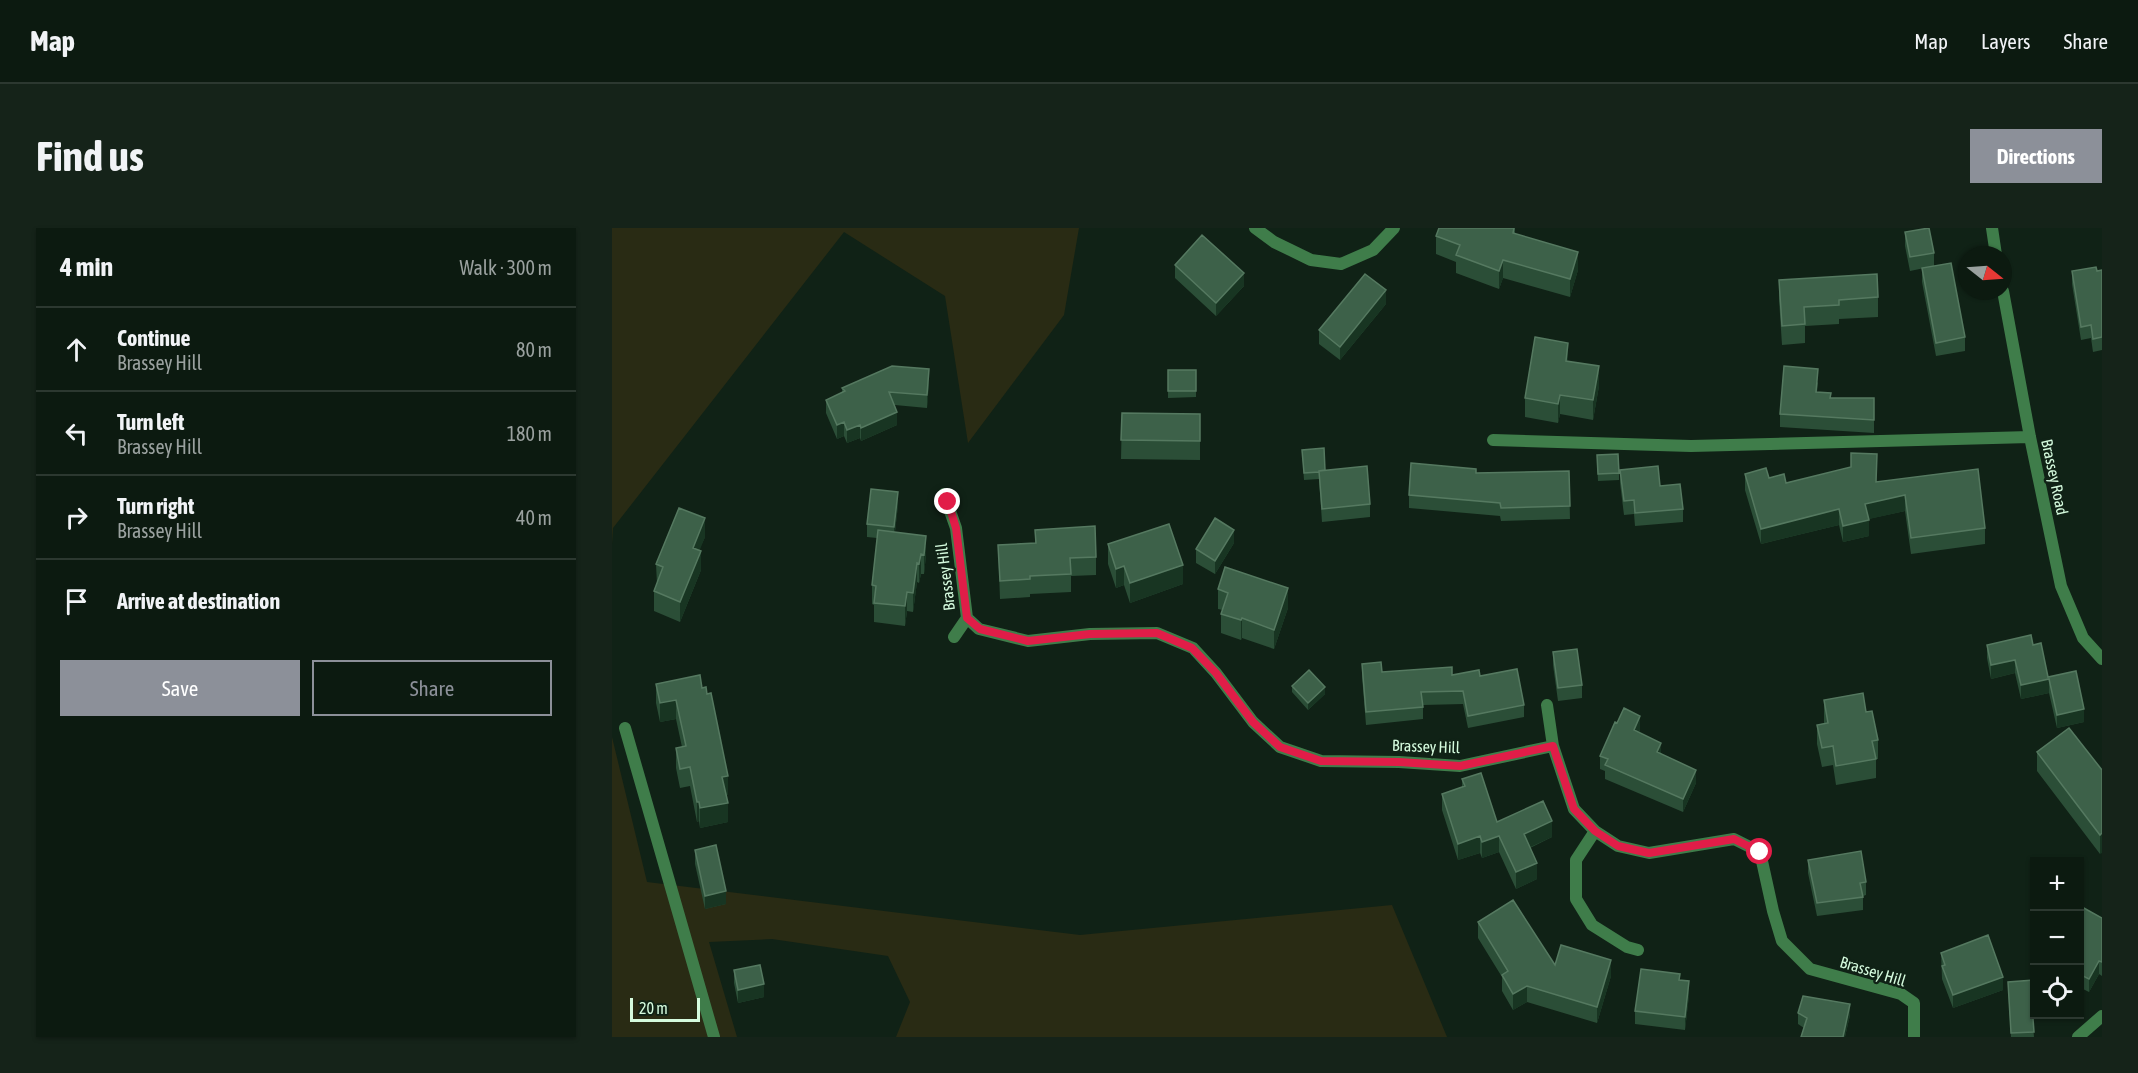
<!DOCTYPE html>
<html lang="en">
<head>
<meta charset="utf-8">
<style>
  :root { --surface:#0c1a10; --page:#152319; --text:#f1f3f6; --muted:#9aa19f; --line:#2c3830; --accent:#8c9099 }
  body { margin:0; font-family:"Asap Condensed",sans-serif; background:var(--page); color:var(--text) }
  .controls { position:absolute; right:18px; bottom:18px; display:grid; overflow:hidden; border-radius:0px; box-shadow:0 2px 4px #0004 }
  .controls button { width:54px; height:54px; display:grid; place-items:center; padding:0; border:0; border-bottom:2px solid var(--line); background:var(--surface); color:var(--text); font:30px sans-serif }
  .compass { position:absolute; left:1346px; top:18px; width:54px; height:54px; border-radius:50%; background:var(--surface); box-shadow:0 2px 4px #0004; rotate:107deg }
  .scale { position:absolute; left:18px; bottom:15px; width:70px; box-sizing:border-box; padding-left:6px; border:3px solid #d5fbde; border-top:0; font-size:16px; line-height:21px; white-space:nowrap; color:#d5fbde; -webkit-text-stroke:4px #102216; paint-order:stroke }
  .stop { position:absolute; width:18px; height:18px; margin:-14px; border:4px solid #e11d48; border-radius:50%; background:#fff }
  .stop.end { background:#e11d48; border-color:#fff; box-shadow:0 2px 6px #0008 }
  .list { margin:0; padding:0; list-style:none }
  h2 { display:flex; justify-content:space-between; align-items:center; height:78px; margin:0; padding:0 24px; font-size:26px }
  h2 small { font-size:20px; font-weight:400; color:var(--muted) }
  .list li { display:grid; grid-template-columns:39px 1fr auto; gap:18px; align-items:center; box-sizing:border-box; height:84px; padding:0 24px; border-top:2px solid var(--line) }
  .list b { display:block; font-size:22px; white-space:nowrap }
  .list p { margin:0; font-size:20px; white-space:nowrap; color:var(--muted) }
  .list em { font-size:20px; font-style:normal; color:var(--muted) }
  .actions { display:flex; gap:12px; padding:18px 24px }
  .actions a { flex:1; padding:14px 0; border:2px solid var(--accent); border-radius:0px; text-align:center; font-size:21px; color:var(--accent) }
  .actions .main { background:var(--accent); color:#fff }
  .icon { flex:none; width:33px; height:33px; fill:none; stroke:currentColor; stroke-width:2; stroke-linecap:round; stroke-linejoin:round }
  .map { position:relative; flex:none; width:1490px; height:809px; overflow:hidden; border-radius:0px }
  header { display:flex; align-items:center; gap:36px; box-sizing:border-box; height:84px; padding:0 30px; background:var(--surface); border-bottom:2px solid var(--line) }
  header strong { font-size:28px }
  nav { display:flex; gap:33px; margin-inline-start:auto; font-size:21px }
  .intro { display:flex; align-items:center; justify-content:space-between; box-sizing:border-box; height:144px; padding:0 36px }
  h1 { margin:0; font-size:42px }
  .button { padding:15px 27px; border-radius:0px; background:var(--accent); color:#fff; font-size:21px; font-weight:700 }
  main { display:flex; gap:36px; padding:0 36px }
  aside { flex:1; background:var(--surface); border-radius:0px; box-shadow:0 2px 4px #0004 }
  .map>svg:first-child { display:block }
</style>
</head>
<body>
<header>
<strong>Map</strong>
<nav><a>Map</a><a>Layers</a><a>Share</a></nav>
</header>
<div class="intro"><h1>Find us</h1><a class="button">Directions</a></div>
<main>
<aside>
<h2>4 min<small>Walk · 300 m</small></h2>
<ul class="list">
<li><svg class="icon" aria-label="ahead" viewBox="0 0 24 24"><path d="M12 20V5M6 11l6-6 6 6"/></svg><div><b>Continue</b><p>Brassey Hill</p></div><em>80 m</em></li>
<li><svg class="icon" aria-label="left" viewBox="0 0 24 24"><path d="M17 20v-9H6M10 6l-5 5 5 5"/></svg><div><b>Turn left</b><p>Brassey Hill</p></div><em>180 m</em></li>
<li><svg class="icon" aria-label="right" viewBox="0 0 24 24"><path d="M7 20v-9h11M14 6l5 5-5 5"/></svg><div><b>Turn right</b><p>Brassey Hill</p></div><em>40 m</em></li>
<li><svg class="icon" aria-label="arrive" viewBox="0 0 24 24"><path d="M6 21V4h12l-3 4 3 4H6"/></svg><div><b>Arrive at destination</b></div></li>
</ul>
<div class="actions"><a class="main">Save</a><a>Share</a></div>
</aside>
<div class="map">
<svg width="1490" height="809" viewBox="0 0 1490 809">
  <rect width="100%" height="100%" fill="#102216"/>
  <path fill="#292b14" d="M0 0H467L452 87 356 215 333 68 232 4 1 300 0 316Z
    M0 509 35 654 468 707 780 677 835 809H284L298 774 276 728 160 711 97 714 125 809H0Z"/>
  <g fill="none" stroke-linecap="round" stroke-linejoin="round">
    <path stroke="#3f7d4a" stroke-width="12" d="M643 0 662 14 699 32 729 36 761 22 782 0
      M1380 0 1384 27
      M1391 63 1418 209 1449 358 1471 410 1490 431
      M881 212 1079 218 1418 209
      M332 266 344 300 355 390 367 401 416 413 478 406 545 405 581 420 604 445 641 494 668 519 709 533 787 534 848 538 941 518 962 581 983 603 1006 618 1037 625 1122 611 1148 624 1161 683 1170 713 1198 741 1289 766 1302 775V809
      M342 409 355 390
      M935 477 941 518
      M13 500 102 809
      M983 603 964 632V671L980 697 1015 719 1026 722
      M1466 809 1490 788"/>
  </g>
  <path fill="#2b4e37" d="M903 0V6L966 42 958 69 891 50 887 61 844 45V34L824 26V8Z
    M1293 4 1322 25V38L1298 43 1293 18Z
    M563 37 632 58 604 88 563 50Z
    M1310 40 1353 109V123L1324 128 1310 54Z
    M1490 42V122L1481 124 1479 110 1469 112 1460 56V43Z
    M1167 52 1266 69V89L1227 91V96L1193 98V115L1170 117 1167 71Z
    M774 76 728 132 707 116V102Z
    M956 133 987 158 981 192 948 186 946 195 913 189V170Z
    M556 142H584V169L556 170Z
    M317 154 315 180 283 177 285 197 249 213 248 210 235 215 232 208 225 211 214 185V172L230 165V160Z
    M1206 154 1205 164 1219 170H1262V205L1168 199V186Z
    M510 185 588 186V232L509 231Z
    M690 222 713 242 758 276V289L710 294 707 251 692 252Z
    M985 234 1007 245V252L986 253Z
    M1008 242 1048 258 1071 281V294L1023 298 1022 286 1012 287 1008 255Z
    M957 243 958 291 889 293 888 288 797 280V267L864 245Z
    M1133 246 1157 250 1174 255 1265 254 1373 300V316L1299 326 1293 283 1256 291 1257 308 1231 314 1227 297 1149 316 1133 262Z
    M286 277 283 304 314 327 312 346H309L307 355 305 354 301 384 295 383 293 398 262 394V377L260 376V357L265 310 255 309V296Z
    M423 302 484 329V347L459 348V364L418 366V369L388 371 386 317 423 315Z
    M93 309 87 322 89 342 68 394 42 383V363L45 356 44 336Z
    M622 315 603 346 584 335V321Z
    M496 316 571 356 518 375 512 357 504 360 496 336Z
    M606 361 676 380 662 421 630 410 629 412 609 405V386L611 382 606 381Z
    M1375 417H1421L1436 449 1472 494 1445 500 1437 465 1409 471 1403 445 1379 451 1375 430Z
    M941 424 970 457V470L946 473 941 437Z
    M750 436 770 444 868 448 912 477V489L856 500 851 476 811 477V491L754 497 750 448Z
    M44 456 90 460 116 567H114L116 594 88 600 87 593 85 594 78 558 68 560 64 540V520L70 519 64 491 48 494 44 475Z
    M680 458 713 466 696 482 680 464Z
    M1212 472 1254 484 1266 512V531H1264V550L1224 557 1221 537 1210 539 1205 516V497L1212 495Z
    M1028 501 1027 505 1049 525 1084 555 1071 584 993 551V543L988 541V528Z
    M1425 524 1490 542 1488 626 1425 543Z
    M850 551 885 594 940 609 918 620 925 651 904 661 887 624 870 630 868 625 846 632 830 582V566L850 559Z
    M83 622 114 676 93 681 83 636Z
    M1196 632 1254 654V667L1251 668V682L1205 688 1196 645Z
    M1467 683 1490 690V748L1487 746 1477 764 1467 759Z
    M866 694 943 737 999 748 985 795 915 774 901 782 890 763V749L866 710Z
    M1329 725 1391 762 1341 780 1330 751Z
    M122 742 152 769 126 775 122 755Z
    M1068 752 1077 767 1073 802 1023 796V783Z
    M1422 752V783H1420L1422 809H1399L1396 761Z
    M1186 785 1238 787 1233 809H1189L1192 800 1186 796Z"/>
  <path fill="#183522" d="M966 24V42L958 69V51Z
    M891 32V50L887 61V43Z
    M632 45V58L604 88V75Z
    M774 62V76L728 132V119Z
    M956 115V134L954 133Z
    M987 138V158L981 192V172Z
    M317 141V154L315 180V167Z
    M948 167V186L946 195V176Z
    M285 184V197L249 213V200Z
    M232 194V208L225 211V197Z
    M248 197V210L235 215V202Z
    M286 264V277L282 312V299Z
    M1293 267V283L1253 292V276Z
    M1227 281V297L1149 316V301Z
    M93 290V309L81 339V320Z
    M1257 292V308L1231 314V298Z
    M622 302V315L603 346V333Z
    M314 308V327L312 346V327Z
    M89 323V342L68 394V374Z
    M309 326V346L307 355V336Z
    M305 335V354L301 384V365Z
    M571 337V356L518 375V355Z
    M512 338V357L504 360V341Z
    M676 360V380L662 421V402Z
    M295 364V383L293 398V378Z
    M630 390V410L629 412V392Z
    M1403 432V445L1379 451V437Z
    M1437 451V465L1409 471V457Z
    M713 459V466L696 482V475Z
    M64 472V491L48 494V475Z
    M1472 481V494L1445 500V487Z
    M1028 488V501L1022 516V502Z
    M1049 515V528L1045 524Z
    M1084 542V555L1071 584V571Z
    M116 548V567L110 568V549Z
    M85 574H87V593L85 594Z
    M116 575V594L88 600V580Z
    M940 593V609L912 622V606Z
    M1490 605V625L1488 626V607Z
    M868 608V625L846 632V616Z
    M887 608V624L870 630V614Z
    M925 635V651L904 661V644Z
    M114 663V676L93 681V668Z
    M999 732V748L985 795V779Z
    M1487 733V746L1477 764V751Z
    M1391 749V762L1341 780V767Z
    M1077 753V767L1073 802V789Z
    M152 756V769L126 775V762Z
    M915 758V774L901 782V766Z
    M1238 776V787L1233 809H1231Z"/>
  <path fill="#3d6149" stroke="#557960" stroke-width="1.5" d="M827 0H902L901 5 966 24 958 51 891 32 887 43 844 27 848 17 824 8Z
    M1317 0 1322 25 1298 29 1293 4Z
    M590 7 632 45 604 75 563 37Z
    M1339 35 1353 109 1324 115 1310 40Z
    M1484 39 1485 43 1490 42V109L1481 111 1479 97 1469 99 1460 43Z
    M753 46 774 62 728 119 707 102Z
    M1265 46 1266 69 1227 72V77L1192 79 1193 96 1170 98 1167 52Z
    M923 109 956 115 954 133 987 138 981 172 948 167 946 176 913 170Z
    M280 138 317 141 315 167 277 164 285 184 249 200 248 197 235 202 232 194 225 197 214 172 233 163 230 160Z
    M1172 138 1206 141 1204 164 1219 165 1218 170H1262V192L1168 186Z
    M556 142H584V163H556Z
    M510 185 588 186V213L509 212Z
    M712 220 713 242 707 243V244L692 245 690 222Z
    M1239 225 1265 226 1264 254 1366 241 1373 300 1299 310 1293 267 1253 276 1257 292 1231 298 1227 281 1149 301 1133 246 1154 240 1157 250 1172 246 1174 255 1239 239Z
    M1006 226 1007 245 986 246 985 227Z
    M799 235 864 241V245L957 243 958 278 889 280 888 275 797 267Z
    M755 238 758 276 710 281 707 243Z
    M1046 238 1048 258 1068 256 1071 281 1023 285 1022 272 1012 273 1008 242Z
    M259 261 286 264 282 299 255 296Z
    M67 280 93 290 81 320 89 323 68 374 42 363 51 339 44 336Z
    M603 290 622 302 603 333 584 321Z
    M557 296 571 337 518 355 512 338 504 341 496 316Z
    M483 298 484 329 458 330 459 346 418 348V351L388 353 386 317 424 315 423 302Z
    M266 302 314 308 312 327 309 326 307 336 305 335 301 365 295 364 293 378 262 375 264 358 260 357Z
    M613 339 676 360 662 402 630 390 629 392 609 386 616 365 606 361Z
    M1419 407 1421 417 1429 415 1436 449 1464 443 1472 481 1445 487 1437 451 1409 457 1403 432 1379 437 1375 417Z
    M965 421 970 457 946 460 941 424Z
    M769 434 770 444 840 439V447L867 442 868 448 905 441 912 477 856 488 851 463 809 464 811 479 754 484 750 436Z
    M697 442 713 459 696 475 680 458Z
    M88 447 90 460 94 459 95 466 99 465 116 548 110 549 116 575 88 580 87 574H85L78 539 68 541 64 520 74 518 64 472 48 475 44 456Z
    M1251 465 1254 484 1260 483 1266 512 1260 513 1264 531 1224 538 1221 518 1210 520 1205 497 1216 495 1212 472Z
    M1012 480 1028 488 1022 502 1049 515 1045 524 1084 542 1071 571 993 537 996 531 988 528 1003 494 1005 495Z
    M1457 500 1490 542V605L1488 607 1425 524Z
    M869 545 885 594 931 573 940 593 912 606 925 635 904 644 887 608 870 614 868 608 846 616 830 566 853 558 850 551Z
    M104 617 114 663 93 668 83 622Z
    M1249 623 1254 654 1248 655 1251 669 1205 675 1196 632Z
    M901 672 943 737 949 717 999 732 985 779 915 758 901 766 890 747 896 743 866 694Z
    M1470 679 1490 690V734L1487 733 1477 751 1467 746V683Z
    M1376 707 1391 749 1341 767 1330 738 1333 737 1329 725Z
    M148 737 152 756 126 762 122 742Z
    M1029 741 1068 746 1067 752 1077 753 1073 789 1023 783Z
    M1422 752V777H1420L1422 804 1399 805 1396 754Z
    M1191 768 1238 776 1231 809H1189L1195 790 1186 785Z"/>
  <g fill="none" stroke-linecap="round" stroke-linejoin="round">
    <path stroke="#e11d48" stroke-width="8" d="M336 274 344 300 355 390 368 401 416 413 478 406 545 405 580 420 604 445 641 494 668 519 709 533 787 534 848 538 941 518 962 581 983 603 1006 618 1037 625 1122 611 1148 624"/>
  </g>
  <g text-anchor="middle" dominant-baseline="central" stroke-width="5" stroke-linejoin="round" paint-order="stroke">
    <g font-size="16" fill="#d5fbde" stroke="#102216">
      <text transform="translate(1443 249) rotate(78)">Brassey Road</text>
      <text transform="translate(333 349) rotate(-97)">Brassey Hill</text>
      <text transform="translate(814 518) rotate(2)">Brassey Hill</text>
      <text transform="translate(1261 743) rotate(17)">Brassey Hill</text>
    </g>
  </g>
</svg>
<div class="controls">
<button>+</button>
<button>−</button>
<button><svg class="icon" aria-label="locate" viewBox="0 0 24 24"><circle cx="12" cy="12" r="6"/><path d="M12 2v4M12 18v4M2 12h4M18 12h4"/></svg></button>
</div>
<svg class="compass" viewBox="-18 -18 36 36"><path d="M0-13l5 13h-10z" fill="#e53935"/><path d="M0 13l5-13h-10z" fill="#9aa19f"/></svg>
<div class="scale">20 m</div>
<div class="stop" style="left:1148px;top:624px"></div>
<div class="stop end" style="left:336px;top:274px"></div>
</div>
</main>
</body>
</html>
